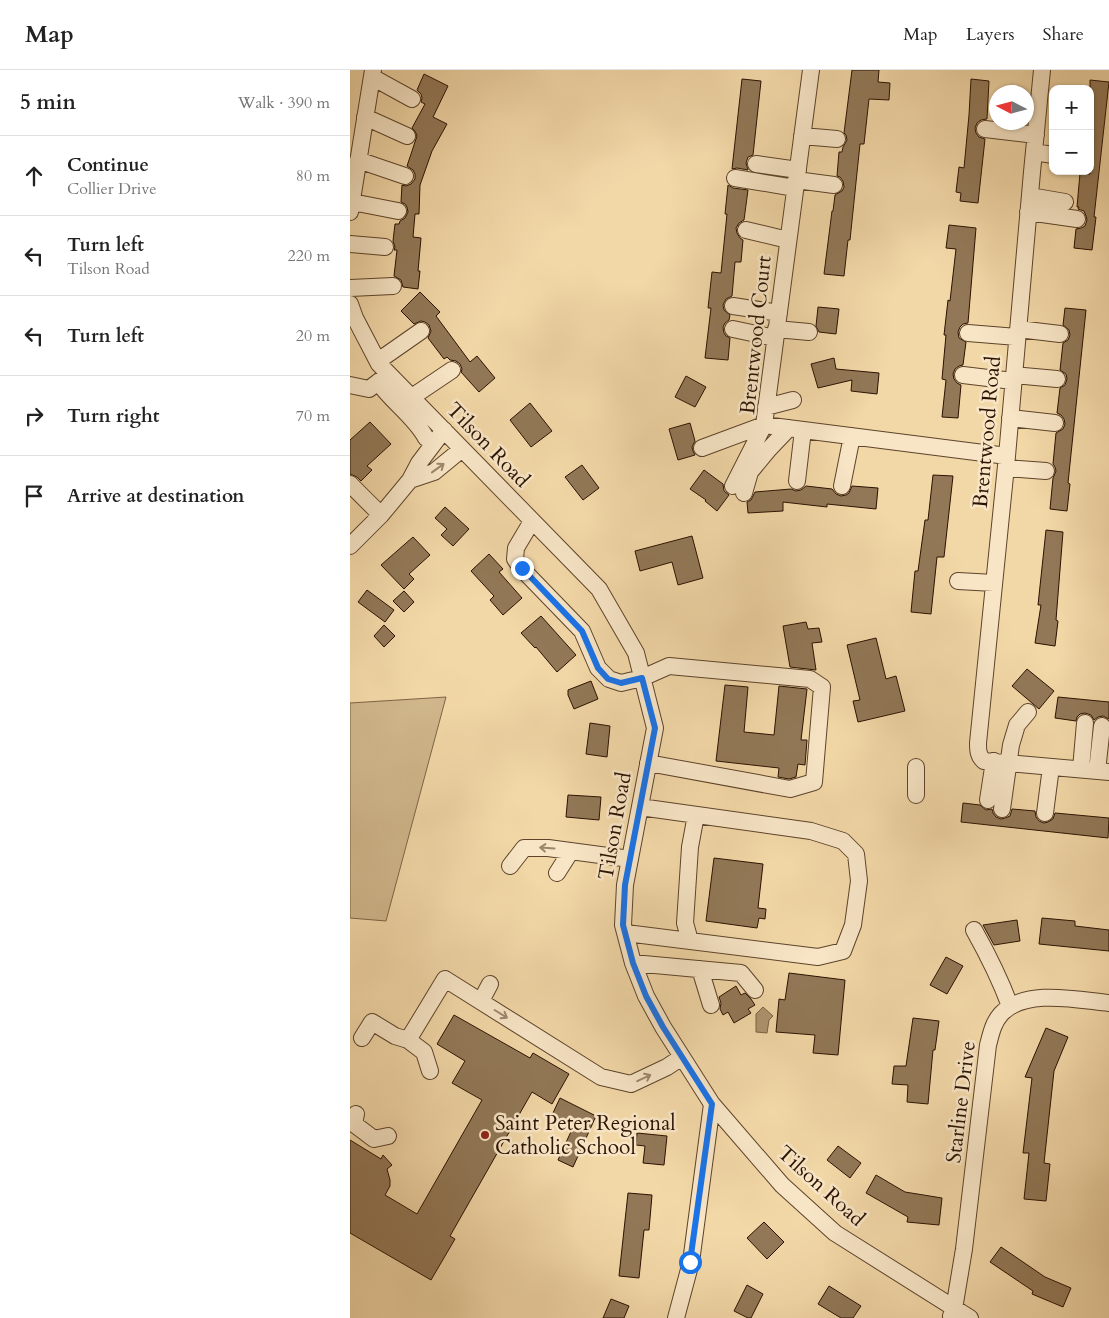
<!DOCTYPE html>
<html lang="en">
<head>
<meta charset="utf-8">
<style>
  :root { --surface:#fff; --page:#f2f2f2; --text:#222; --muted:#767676; --line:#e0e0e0 }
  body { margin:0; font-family:Cardo,serif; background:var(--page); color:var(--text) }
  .controls { position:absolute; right:15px; top:15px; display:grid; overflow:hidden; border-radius:10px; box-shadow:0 1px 4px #0004 }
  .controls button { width:45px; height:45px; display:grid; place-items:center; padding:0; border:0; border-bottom:1px solid var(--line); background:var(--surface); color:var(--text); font:25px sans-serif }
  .compass { position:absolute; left:639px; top:15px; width:45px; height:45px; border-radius:50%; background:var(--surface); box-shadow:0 1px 4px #0004; rotate:276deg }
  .stop { position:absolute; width:15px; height:15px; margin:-11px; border:4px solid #1a73e8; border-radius:50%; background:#fff }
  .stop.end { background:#1a73e8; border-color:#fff; box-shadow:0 1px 5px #0008 }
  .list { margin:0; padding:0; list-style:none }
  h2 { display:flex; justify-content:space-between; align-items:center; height:65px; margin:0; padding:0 20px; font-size:21px }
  h2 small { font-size:16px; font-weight:400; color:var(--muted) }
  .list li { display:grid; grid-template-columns:32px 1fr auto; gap:15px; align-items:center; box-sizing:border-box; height:80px; padding:0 20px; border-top:1px solid var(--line) }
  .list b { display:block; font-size:19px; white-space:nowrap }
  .list p { margin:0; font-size:16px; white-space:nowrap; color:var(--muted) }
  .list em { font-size:16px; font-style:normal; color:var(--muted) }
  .icon { flex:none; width:28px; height:28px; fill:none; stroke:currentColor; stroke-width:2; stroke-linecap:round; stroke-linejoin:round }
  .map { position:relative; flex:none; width:759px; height:1248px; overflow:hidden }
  header { display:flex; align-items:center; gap:30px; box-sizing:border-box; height:70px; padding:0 25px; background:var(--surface); border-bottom:1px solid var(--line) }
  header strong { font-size:24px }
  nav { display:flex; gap:28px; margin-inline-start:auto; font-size:18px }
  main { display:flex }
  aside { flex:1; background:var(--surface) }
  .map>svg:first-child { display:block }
</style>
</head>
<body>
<header>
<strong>Map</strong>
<nav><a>Map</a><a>Layers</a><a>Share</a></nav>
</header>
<main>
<aside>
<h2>5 min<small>Walk · 390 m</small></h2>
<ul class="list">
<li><svg class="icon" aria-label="ahead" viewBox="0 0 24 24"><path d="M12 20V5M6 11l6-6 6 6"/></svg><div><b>Continue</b><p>Collier Drive</p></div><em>80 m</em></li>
<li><svg class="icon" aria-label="left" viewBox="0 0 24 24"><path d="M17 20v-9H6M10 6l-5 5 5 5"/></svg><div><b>Turn left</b><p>Tilson Road</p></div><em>220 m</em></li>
<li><svg class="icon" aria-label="left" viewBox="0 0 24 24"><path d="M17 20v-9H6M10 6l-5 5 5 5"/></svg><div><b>Turn left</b></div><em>20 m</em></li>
<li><svg class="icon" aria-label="right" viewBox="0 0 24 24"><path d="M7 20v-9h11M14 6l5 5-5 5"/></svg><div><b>Turn right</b></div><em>70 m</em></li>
<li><svg class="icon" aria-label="arrive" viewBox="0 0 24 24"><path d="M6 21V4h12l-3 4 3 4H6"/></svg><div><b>Arrive at destination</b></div></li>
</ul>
</aside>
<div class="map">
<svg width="759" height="1248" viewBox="0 0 759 1248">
  <rect width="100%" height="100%" fill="#f2d7a7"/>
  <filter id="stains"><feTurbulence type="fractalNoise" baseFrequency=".004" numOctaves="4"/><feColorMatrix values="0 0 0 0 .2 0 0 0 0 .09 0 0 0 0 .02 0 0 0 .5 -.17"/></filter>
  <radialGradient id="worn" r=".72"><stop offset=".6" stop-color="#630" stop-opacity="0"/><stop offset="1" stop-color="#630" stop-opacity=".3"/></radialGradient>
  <path fill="#d0b68b" stroke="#7e6446" d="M96 627 36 851 0 848V633Z"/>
  <path fill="#ae946f" stroke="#7a6043" d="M413 937 423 946 419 950 417 963 406 962V944Z"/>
  <path fill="#927857" stroke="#2b1201" d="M502 0H529L528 12 540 13 539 30 519 29 514 74H510L500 170H498L494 206 474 204 482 141H483L485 125 492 121 494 117 493 111 490 107 487 106 489 82H492L493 77 497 70 496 65 494 63Z
    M74 4 98 16 83 47 97 54 82 81 70 115 69 144H65L63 167 71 168 68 201H70L68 219 53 217 51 210 44 206 47 180H44L45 177 43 171 45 154H49L50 151 55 148 58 142 57 137 55 134 51 132 52 115 56 116 61 114 65 109V104L63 100 57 96 67 66 65 61 62 58 75 34 71 32 72 28 71 24 67 20Z
    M392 9 411 11 403 85 398 87 396 93 398 100 387 98 382 99Z
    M621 9 639 11 637 49 631 50 627 53 625 58 626 63 629 67 635 69 628 133 610 131 611 123 606 122 609 97 614 98 619 45Z
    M740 10 759 12 744 147H746L742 180 724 178 726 159 731 158 735 156 737 150 736 146 734 141 728 139 729 137H727L730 103 740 104Z
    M378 115 383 118 398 120 394 150 389 153 386 158 387 163 390 168 393 170 391 192H385L382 226 376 229 373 235 374 240 380 245 379 250 375 253 373 257 374 263 376 266 380 268 378 290 355 288 361 238H358L362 202 371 203 377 144H375Z
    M599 155 626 158 618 253 613 254 610 257 608 262 609 268 616 272 613 295 609 296 605 299 603 304 604 309 607 313 611 315 608 348 592 347 596 310 592 309 596 265H594L598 230 600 231 606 179 596 178Z
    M70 222 90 242 86 246 120 292 127 286 145 308 129 322 111 302 112 299 110 294 106 291 100 290 97 287 94 289 78 268 81 261 79 255 75 252 71 251 64 254 51 241Z
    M468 237 489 239 486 264 469 262 466 256Z
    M715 238 736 240 718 413 720 414 717 441 700 439 703 408 706 401 705 397 703 394 706 363 713 359 715 354 714 349 711 345 707 343 710 318 715 315 717 309 716 304 710 300 713 273 718 270 720 265 719 260 713 255Z
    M484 288 486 299 529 303 527 324 501 321 502 310 468 318 461 294Z
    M336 306 356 317 345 337 325 327Z
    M180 333 202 361 181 377 160 350Z
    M20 352 41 374 17 396 22 400 11 411 7 407 0 404V370Z
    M340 353 345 371 342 377 343 381 345 385 328 390 319 359Z
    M232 395 249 418 233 430 215 407Z
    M354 400 373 414 374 421 379 425 367 441 355 431 356 430 340 419Z
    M583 405 603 406 594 487H587L581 544 561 542 565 501H568L575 450H578Z
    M456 416 482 419 486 424 491 426 496 425 499 423 502 416 528 418 526 439 477 434V437L433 432V441L398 443 397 432 401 430 405 422 441 419 446 421 451 420Z
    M95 437 119 459 103 476 91 465 97 459 85 448Z
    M696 460 713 462 706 550 708 551 705 576 685 573 691 535H688Z
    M342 466 353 508 328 515 322 492 290 501 285 481Z
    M63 467 80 485 59 504 64 509 54 519 31 495Z
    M139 484 153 499 149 502 172 528 153 545 140 530 144 526 121 501Z
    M17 520 44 540 35 552 8 532Z
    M54 521 64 532 54 542 43 531Z
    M191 546 226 585 207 602 186 577 185 578 171 563Z
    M456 552 458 559 469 558 472 572 462 573 466 600 440 597 433 556Z
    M34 555 45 566 34 577 24 566Z
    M526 568 536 609 546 606 555 641 508 652 503 631 510 630 497 575Z
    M677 599 704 621 689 639 662 616Z
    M241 611 248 629 224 639 218 625V620Z
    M375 615 398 617 394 662 424 665 429 616 457 619 451 670H457L455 695 448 694 446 707 439 709 428 707 429 698 366 691Z
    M708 627 759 632V649L753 646 748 647 744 650 741 645 735 643 730 644 727 647 726 651 705 648Z
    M240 653 260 656 257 687 236 684Z
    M218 725 251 727 249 750 216 747Z
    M613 733 630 735 636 740 642 739 643 743 646 747 651 749 655 748 660 746 662 739 685 741 686 747 689 751 694 753 698 752 703 749 705 743 759 748 758 768 611 752Z
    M364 788 413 794 408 838 416 839 415 849 409 848 407 858 356 851Z
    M692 848 725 851V856L759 860V881L689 874Z
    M667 850 670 871 644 875 633 855Z
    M596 887 613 896 597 924 580 915Z
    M439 903 495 910 488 985 463 983 465 965 426 962 429 929 435 930Z
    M386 916 391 925 395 923 401 929 405 935 398 939 401 943 384 953 378 942 373 945 370 939 371 933 369 927Z
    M104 945 180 988 183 983 219 1004 202 1034 182 1022 100 1166 105 1169 81 1210 0 1163V1070L31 1089 33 1085 42 1095 37 1099 40 1110V1116L35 1125 67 1144 132 1030 102 1013 115 991 87 974Z
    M563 948 589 951 585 980H583L578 1034 557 1032 558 1015 542 1014 544 996H556Z
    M696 958 718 967 704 1001 694 1093 700 1094 696 1131 674 1129 679 1083H673L682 1008 675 1007Z
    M210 1028 246 1046 223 1097 208 1090 224 1055 202 1045Z
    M287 1063 317 1066 314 1095 293 1093 295 1076 286 1075Z
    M488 1076 511 1093 500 1108 477 1090Z
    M526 1105 555 1122 592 1128 589 1155 557 1152 558 1147 516 1123Z
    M278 1123 302 1125 299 1160H294L289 1208 269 1206Z
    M414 1152 434 1172 417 1189 397 1168Z
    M651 1177 695 1207 721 1218 713 1237 682 1224 683 1221 640 1192Z
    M397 1215 413 1224 401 1248H398L384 1241Z
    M479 1216 511 1236 503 1248H491L468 1234Z
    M261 1229 279 1236 274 1248H253Z"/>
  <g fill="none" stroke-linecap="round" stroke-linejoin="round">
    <defs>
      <path id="minor" d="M461 0 414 355 657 386
        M692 0 682 102 657 386 628 673C628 680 628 686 634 691L759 702
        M22 7 62 29
        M15 47 57 66
        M635 59 686 65
        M452 66 487 69
        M684 82 703 85
        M8 90 55 106
        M406 94 448 100
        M385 108 445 118
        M446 110 484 115
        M680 126 715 132
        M2 132 48 141
        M0 142 23 0
        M678 142 727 149
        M396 160 438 170
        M0 174 35 177
        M0 218 43 216
        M0 234 5 248 29 294 249 519 286 583 305 658 275 815 273 855 283 893 296 926 313 957 362 1034 432 1115 485 1163 620 1248
        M383 236 429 243
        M383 259 425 268
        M426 259 459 262
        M668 259 710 264
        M618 263 667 267
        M28 291 71 261
        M613 305 663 311
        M664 305 707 309
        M28 312C42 332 65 347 76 368
        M0 315 19 319 36 306
        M62 327 102 300
        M416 337 443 330
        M660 348 705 353
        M352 378 414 355
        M656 398 696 401
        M60 410 84 402 112 379
        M447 411 453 360
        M0 414 31 445
        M383 416 414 355
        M492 416 502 366
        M394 423 400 402 419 379 439 358
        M182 451 166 478 165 489 172 499 232 561 248 598 259 609 271 613 292 608 319 596 460 609 472 617 464 712 440 719 298 693
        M0 476 31 445 60 410 69 393 94 360
        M608 511 644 513
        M731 699 735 653
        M747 701 752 656
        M566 725V697
        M638 730 644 691
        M652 739 661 675 667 655 678 642
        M695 743 701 697
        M160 796 174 778H198L280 789
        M207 803 221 781
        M624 860C638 885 650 909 660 936
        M276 863 468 887 493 881 503 855 509 811 506 784 493 771 461 761 290 737
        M340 871 335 853 340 777 346 745
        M283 893 391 903 405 920
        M350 899 361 935
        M131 931 140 914
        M12 968 22 952 45 966 58 970 74 982 80 1001
        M58 970 95 909 251 1007 281 1014 317 997 332 987
        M6 1044 4 1054 24 1069 38 1066
        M601 1246 604 1239 614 1179 638 975C641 964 643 953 651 944 675 918 728 930 759 933
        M326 1248 341 1192 362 1034"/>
    </defs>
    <use href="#minor" stroke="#5d432a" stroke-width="18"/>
    <use href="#minor" stroke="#f7e5c6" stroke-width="16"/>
  </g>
  <defs><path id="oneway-shaft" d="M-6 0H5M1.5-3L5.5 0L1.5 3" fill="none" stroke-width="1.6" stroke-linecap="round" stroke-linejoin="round" transform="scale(1.25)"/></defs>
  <g stroke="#9b866d">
    <use href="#oneway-shaft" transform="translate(88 398) rotate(-36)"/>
    <use href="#oneway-shaft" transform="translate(197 778) rotate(-176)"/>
    <use href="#oneway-shaft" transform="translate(151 944) rotate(32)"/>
    <use href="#oneway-shaft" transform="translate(294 1008) rotate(-25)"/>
  </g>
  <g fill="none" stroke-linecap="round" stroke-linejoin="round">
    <path stroke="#1a73e8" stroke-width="6" d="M172 498 232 561 248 598 258 609 271 613 292 608 305 658 275 815 273 855 283 893 296 926 313 957 362 1034 340 1192"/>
  </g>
  <circle fill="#8f2418" stroke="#f7e5c6" stroke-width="2" cx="135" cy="1065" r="5"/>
  <g text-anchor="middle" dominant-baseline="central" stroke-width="5" stroke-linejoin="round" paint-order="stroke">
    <g font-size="21" fill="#2b1201" stroke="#f7e5c6">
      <text transform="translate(406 265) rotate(-84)">Brentwood Court</text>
      <text transform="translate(637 362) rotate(-85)">Brentwood Road</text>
      <text transform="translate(138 375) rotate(46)">Tilson Road</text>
      <text transform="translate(265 756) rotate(-80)">Tilson Road</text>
      <text transform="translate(611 1032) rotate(-83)">Starline Drive</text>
      <text transform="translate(471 1116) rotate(42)">Tilson Road</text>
    </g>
    <g font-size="21" fill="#2b1201" stroke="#f7e5c6" text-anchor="start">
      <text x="145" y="1053">Saint Peter Regional<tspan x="145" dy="24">Catholic School</tspan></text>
    </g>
  </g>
  <rect width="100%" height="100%" filter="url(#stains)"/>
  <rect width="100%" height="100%" fill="url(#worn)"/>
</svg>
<div class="controls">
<button>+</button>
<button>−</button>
</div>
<svg class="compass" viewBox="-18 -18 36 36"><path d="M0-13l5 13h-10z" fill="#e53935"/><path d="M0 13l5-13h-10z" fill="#767676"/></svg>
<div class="stop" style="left:340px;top:1192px"></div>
<div class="stop end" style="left:172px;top:498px"></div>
</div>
</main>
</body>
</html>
